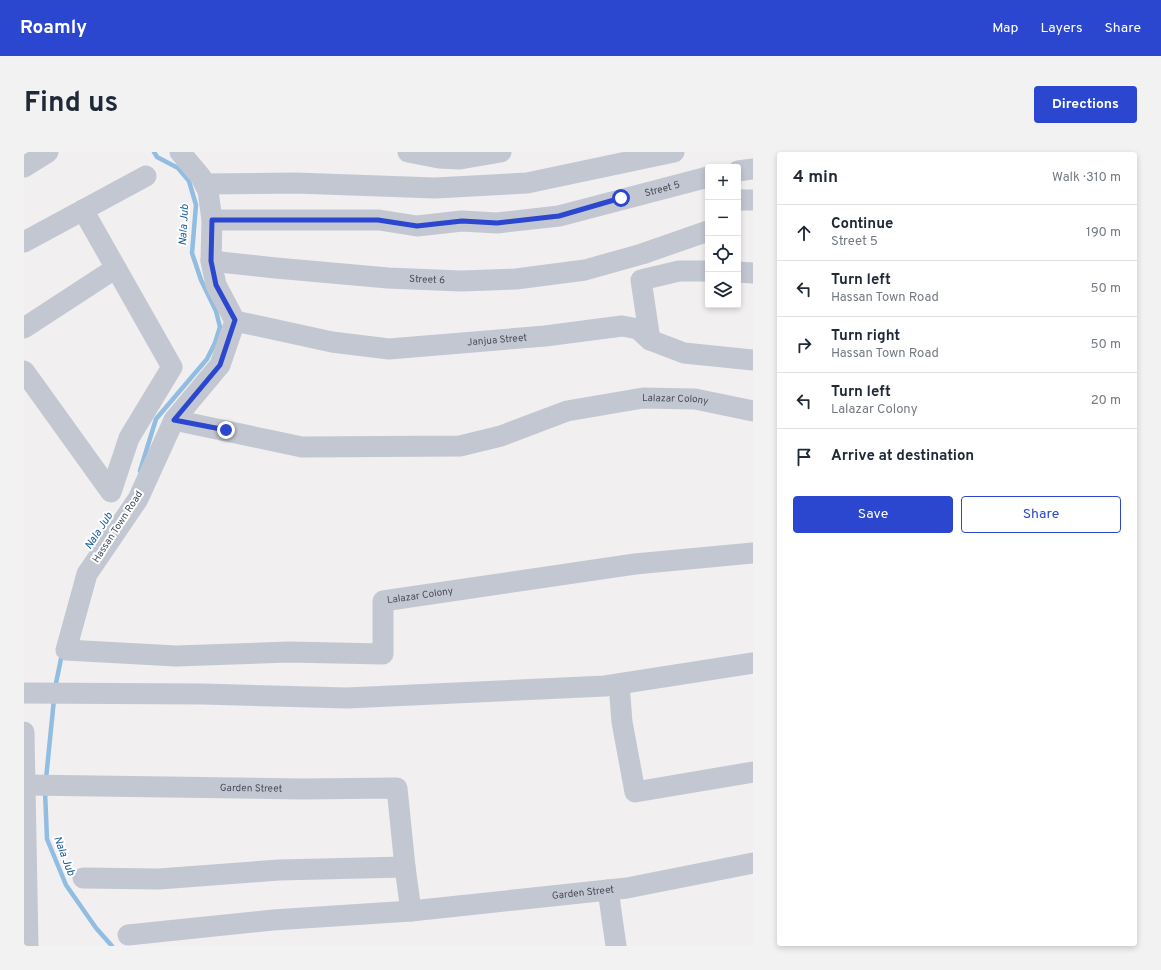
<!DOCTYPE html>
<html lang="en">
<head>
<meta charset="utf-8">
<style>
  :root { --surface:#fff; --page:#f2f2f3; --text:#1f2937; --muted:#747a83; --line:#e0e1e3; --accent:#2b46cf }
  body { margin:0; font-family:Overpass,sans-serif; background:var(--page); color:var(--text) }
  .controls { position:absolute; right:12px; top:12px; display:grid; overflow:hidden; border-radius:4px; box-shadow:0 2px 6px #0003 }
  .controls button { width:36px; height:36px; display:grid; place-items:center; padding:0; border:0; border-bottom:1px solid var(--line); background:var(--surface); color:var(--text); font:20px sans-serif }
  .stop { position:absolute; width:12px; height:12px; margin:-9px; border:3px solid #2b46cf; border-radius:50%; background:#fff }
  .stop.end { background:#2b46cf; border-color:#fff; box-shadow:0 1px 4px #0008 }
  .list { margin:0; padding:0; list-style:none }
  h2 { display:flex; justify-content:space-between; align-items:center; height:52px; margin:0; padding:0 16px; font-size:17px }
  h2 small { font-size:13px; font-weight:400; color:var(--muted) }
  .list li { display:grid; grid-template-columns:26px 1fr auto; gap:12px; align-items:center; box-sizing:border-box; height:56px; padding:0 16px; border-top:1px solid var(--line) }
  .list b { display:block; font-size:15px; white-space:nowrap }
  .list p { margin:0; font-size:13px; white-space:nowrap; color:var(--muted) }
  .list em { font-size:13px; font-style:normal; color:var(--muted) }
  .actions { display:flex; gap:8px; padding:12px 16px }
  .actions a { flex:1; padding:9px 0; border:1px solid var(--accent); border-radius:4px; text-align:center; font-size:14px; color:var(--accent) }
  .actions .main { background:var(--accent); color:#fff }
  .icon { flex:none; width:22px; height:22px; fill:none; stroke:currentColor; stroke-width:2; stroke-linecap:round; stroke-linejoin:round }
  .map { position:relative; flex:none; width:729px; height:794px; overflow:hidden; border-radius:4px }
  header { display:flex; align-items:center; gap:24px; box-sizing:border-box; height:56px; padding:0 20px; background:var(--accent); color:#fff }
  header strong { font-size:19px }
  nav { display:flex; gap:22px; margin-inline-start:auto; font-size:14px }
  .intro { display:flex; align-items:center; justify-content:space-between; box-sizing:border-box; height:96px; padding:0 24px }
  h1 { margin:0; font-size:28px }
  .button { padding:10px 18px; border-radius:4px; background:var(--accent); color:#fff; font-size:14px; font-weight:700 }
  main { display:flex; gap:24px; padding:0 24px }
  aside { flex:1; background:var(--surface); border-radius:4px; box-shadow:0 2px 6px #0003 }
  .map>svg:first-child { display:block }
</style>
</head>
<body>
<header>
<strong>Roamly</strong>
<nav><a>Map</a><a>Layers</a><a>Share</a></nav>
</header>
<div class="intro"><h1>Find us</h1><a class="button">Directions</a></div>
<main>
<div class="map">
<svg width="729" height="794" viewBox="0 0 729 794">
  <rect width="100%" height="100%" fill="#f1efef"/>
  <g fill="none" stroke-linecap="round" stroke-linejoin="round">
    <path stroke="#92bde3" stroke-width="4.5" d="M116 319 132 267 183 207 191 191 196 175 192 159 177 128 168 101 172 53 165 29 154 16 133 5 130 0
      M31 536 38 502
      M22 627 30 547
      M21 639 23 687 42 733 72 776 88 794"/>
    <g stroke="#c3c7d2" stroke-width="21">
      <path id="s1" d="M156 0 177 25 184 39 188 68 187 109 192 133 211 169 196 213 150 268 114 347 63 422 42 498 152 504 265 500 359 502V449L611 412 729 401"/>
      <path d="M384 0 415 6 436 7 477 0"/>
      <path d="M0 15 24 0"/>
      <path d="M714 19 729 17"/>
      <path d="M181 32 271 31 411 36 503 31 650 0"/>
      <path d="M714 48H729"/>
      <path id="s2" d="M188 68H355L393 74 438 69 473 71 535 64 684 25"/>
      <path d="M0 90 122 24"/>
      <path id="s3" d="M187 109 252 116 364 126 437 129 492 127 561 118 618 102 684 79"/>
      <path d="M714 120 729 121"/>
      <path id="s4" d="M211 169 308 190 365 197 521 184 598 174 614 177 626 188 660 201 729 208"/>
      <path d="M0 176 92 116"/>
      <path d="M626 188 617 128 655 119H684"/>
      <path d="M0 219 87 340 105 286 148 215 59 58"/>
      <path id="s5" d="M150 268 278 295 436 294 477 284 543 259 619 246 671 247 729 259"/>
      <path d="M595 532 598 570 611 640 729 620"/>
      <path d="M0 541 179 542 323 546 581 534 729 511"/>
      <path d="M0 580 4 794"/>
      <path id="s6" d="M1 633 279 637 373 636 381 715"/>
      <path d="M59 726 135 727 255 718 381 715 387 759"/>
      <path d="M584 738 592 794"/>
      <path id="s7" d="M104 783 249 768 387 759 603 736 729 711"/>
    </g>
  </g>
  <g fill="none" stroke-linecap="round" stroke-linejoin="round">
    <path stroke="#2b46cf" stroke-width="5" d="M202 278 150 268 196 213 211 168 192 133 187 109 188 68H354L393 74 438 69 473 71 535 64 597 46"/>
  </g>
  <g text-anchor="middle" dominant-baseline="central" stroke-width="4" stroke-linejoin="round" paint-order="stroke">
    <g font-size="10" fill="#484d5a" stroke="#fff">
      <text stroke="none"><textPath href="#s2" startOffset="455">Street 5</textPath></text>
      <text stroke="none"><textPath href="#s3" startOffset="217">Street 6</textPath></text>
      <text stroke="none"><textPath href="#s4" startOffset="265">Janjua Street</textPath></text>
      <text stroke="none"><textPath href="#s5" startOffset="511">Lalazar Colony</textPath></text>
      <text transform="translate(94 375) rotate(-57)">Hassan Town Road</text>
      <text stroke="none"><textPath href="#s1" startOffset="966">Lalazar Colony</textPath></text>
      <text stroke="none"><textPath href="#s6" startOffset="226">Garden Street</textPath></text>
      <text stroke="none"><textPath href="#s7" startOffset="457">Garden Street</textPath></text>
    </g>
    <g font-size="11" font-style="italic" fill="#1a5e9c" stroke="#fff">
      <text transform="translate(160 73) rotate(-87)">Nala Jub</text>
      <text transform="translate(75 379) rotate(-57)">Nala Jub</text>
      <text transform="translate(40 704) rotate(69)">Nala Jub</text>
    </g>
  </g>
</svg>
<div class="controls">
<button>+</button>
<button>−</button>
<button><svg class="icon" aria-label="locate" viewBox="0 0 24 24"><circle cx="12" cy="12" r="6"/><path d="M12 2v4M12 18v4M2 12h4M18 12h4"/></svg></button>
<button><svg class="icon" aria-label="layers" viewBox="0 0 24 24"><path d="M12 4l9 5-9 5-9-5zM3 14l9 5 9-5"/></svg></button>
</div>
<div class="stop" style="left:597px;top:46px"></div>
<div class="stop end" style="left:202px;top:278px"></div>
</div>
<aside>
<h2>4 min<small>Walk · 310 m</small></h2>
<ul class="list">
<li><svg class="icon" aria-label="ahead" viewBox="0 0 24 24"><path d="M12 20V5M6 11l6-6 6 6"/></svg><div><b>Continue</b><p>Street 5</p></div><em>190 m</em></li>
<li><svg class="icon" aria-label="left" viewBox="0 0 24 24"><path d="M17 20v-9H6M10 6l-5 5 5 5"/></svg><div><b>Turn left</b><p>Hassan Town Road</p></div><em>50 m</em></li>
<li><svg class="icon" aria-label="right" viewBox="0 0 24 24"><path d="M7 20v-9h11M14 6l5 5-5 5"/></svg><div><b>Turn right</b><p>Hassan Town Road</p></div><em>50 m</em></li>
<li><svg class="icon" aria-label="left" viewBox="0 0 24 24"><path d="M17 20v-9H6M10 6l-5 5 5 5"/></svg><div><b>Turn left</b><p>Lalazar Colony</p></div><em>20 m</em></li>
<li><svg class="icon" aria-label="arrive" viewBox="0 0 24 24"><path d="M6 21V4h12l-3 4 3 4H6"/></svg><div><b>Arrive at destination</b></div></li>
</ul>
<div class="actions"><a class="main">Save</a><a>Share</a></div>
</aside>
</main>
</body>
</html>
